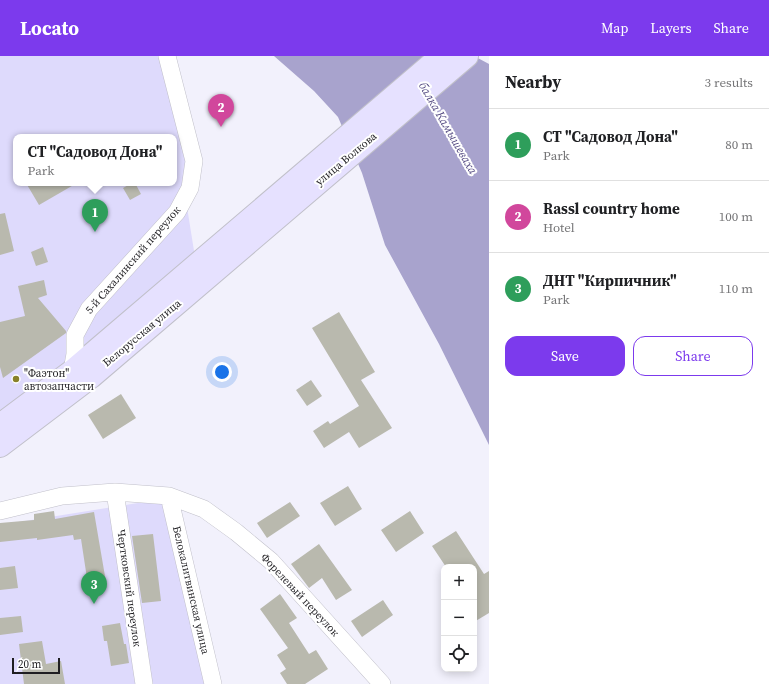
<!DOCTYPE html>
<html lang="en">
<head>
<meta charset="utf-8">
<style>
  :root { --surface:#fff; --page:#f6f6f6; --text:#202124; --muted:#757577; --line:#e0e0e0; --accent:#7c3aed }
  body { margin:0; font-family:"Source Serif 4",serif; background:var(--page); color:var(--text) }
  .controls { position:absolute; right:12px; bottom:12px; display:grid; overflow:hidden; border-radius:8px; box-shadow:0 2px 10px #0003 }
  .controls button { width:36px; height:36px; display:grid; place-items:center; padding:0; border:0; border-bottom:1px solid var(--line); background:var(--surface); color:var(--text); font:20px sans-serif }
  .scale { position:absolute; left:12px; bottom:10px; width:48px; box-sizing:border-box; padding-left:4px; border:2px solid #1f1e22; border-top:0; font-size:11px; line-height:14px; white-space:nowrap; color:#1f1e22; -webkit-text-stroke:3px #fff; paint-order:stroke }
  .you { position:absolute; left:222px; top:316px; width:14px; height:14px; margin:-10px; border:3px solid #fff; border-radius:50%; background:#1a73e8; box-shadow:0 0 0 6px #1a73e833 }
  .badge { display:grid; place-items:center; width:26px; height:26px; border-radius:50%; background:var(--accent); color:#fff; font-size:13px; font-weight:700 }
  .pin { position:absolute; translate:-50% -33px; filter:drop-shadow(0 1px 2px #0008) }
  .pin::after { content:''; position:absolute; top:21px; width:14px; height:12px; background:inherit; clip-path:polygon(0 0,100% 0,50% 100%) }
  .popup { position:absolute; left:13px; top:78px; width:164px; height:52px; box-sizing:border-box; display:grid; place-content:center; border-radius:8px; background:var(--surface); filter:drop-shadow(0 1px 3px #0005); font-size:13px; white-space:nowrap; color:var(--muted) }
  .popup b { font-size:15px; color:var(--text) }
  .popup::after { content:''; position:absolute; left:50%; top:100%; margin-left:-8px; border:8px solid transparent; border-top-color:var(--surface) }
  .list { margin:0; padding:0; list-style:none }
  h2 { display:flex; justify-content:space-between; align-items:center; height:52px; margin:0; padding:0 16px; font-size:17px }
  h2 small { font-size:13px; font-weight:400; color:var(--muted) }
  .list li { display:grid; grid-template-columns:26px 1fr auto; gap:12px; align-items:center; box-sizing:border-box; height:72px; padding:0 16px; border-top:1px solid var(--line) }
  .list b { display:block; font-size:15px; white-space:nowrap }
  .list p { margin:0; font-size:13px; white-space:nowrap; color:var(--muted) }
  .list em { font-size:13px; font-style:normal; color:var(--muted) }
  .actions { display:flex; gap:8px; padding:12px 16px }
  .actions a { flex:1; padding:9px 0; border:1px solid var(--accent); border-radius:12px; text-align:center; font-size:14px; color:var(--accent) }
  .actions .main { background:var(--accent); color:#fff }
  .icon { flex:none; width:22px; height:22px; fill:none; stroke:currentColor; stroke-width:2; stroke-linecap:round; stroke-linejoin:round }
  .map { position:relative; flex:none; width:489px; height:628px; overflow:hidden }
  header { display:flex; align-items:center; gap:24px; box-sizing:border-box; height:56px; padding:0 20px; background:var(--accent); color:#fff }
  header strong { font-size:19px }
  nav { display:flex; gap:22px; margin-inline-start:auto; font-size:14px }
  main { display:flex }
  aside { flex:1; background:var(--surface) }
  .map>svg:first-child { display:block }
</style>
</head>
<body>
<header>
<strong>Locato</strong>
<nav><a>Map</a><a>Layers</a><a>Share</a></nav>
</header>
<main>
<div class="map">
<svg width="489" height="628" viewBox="0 0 489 628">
  <rect width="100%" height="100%" fill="#f2f1fc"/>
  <path fill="#dedafc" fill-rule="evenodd" d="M0 0H161L186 83 187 151 195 201 0 363ZM16 81H174V127H16Z
    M163 443 207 628H0V469Z"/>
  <path fill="#a8a3cd" d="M274 0H474L489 8V389L439 288 385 189 362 117 338 61 314 35Z"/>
  <path fill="#b9b9ae" d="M26 127H77L39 149Z
    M132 127H135L141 138 130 144 123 132Z
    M5 157 14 195 0 199V158Z
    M43 191 48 206 36 210 31 196Z
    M44 224 47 239 38 242 66 275V277L3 322 0 311V266L25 260 18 230Z
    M339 256 375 316 361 324 392 372 359 392 349 376 324 392 313 375 328 365 330 368 359 350 312 272Z
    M311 324 322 340 307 350 296 334Z
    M121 338 136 362 103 383 88 359Z
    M348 430 362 453 335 470 320 447Z
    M290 446 300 460 267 482 257 467Z
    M54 455 55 463 94 456 106 526 88 529 81 483 74 484 73 479 37 484V482L0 486V467L34 464V458Z
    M410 455 424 477 396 496 381 474Z
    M456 475 484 518 489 515V557L474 566V511H446L432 490Z
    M153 478 161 545 142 547 132 480Z
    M319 488 352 534 336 544 322 522 309 532 291 508Z
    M15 510 18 532 0 534V512Z
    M280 538 297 562 289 567 309 598 316 594 328 613 305 628H287L280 617 286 613 277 599 288 592 260 553Z
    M383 544 393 559 362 581 351 565Z
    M21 560 23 576 0 579V562Z
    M120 567 124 588H126L129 607 111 610 107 585H104L102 570Z
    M42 585 46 608 61 605 65 628H24L19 588Z"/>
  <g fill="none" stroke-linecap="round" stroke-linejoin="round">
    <defs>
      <path id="street" d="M72 315 75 298V279L89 253 177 156 190 132 194 105 167 0
        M115 436 144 628
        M169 440 213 628
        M0 455 62 440 115 436 169 440 204 453 236 476 271 505 382 628"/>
      <path id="secondary" d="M0 369 72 315 441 0
        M0 390 91 321 467 0"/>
    </defs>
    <use href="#street" stroke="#c1c0ca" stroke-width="18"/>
    <use href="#secondary" stroke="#c1c0ca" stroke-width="24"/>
    <use href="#street" stroke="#fff" stroke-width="17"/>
    <use href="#secondary" stroke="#e6e1ff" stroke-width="22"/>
  </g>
  <circle fill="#888129" stroke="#fff" stroke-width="1.5" cx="16" cy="323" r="4"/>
  <g text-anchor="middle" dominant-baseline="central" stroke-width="4" stroke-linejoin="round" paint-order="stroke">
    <g font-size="11" fill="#1f1e22" stroke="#fff">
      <text transform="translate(346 103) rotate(-40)">улица Волкова</text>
      <text transform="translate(133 204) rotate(-49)">5-й Сахалинский переулок</text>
      <text transform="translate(142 277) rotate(-40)">Белорусская улица</text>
      <text transform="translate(129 532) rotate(82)">Чертковский переулок</text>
      <text transform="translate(191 534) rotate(77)">Белокалитвинская улица</text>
      <text transform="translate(300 539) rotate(47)">Форелевый переулок</text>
    </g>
    <g font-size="11" fill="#1f1e22" stroke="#fff" text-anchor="start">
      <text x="24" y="317">"Фаэтон"<tspan x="24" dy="13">автозапчасти</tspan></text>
    </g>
    <g font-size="12" font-style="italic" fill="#544a82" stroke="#fff">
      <text transform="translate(448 72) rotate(60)">балка Камышеваха</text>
    </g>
  </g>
</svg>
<div class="controls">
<button>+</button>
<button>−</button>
<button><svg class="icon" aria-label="locate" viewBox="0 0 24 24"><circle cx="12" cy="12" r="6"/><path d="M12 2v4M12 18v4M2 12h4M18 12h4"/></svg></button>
</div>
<div class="scale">20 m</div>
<div class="you"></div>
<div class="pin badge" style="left:95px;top:176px;background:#2e9e5b">1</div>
<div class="popup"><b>СТ &quot;Садовод Дона&quot;</b>Park</div>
<div class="pin badge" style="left:221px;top:71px;background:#d1479c">2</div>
<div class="pin badge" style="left:94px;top:548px;background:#2e9e5b">3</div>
</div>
<aside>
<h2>Nearby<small>3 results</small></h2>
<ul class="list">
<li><span class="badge" style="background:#2e9e5b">1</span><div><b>СТ &quot;Садовод Дона&quot;</b><p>Park</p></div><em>80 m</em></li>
<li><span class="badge" style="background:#d1479c">2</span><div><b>Rassl country home</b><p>Hotel</p></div><em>100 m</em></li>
<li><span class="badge" style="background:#2e9e5b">3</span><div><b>ДНТ &quot;Кирпичник&quot;</b><p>Park</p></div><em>110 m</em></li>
</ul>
<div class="actions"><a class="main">Save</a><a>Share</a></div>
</aside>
</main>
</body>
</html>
